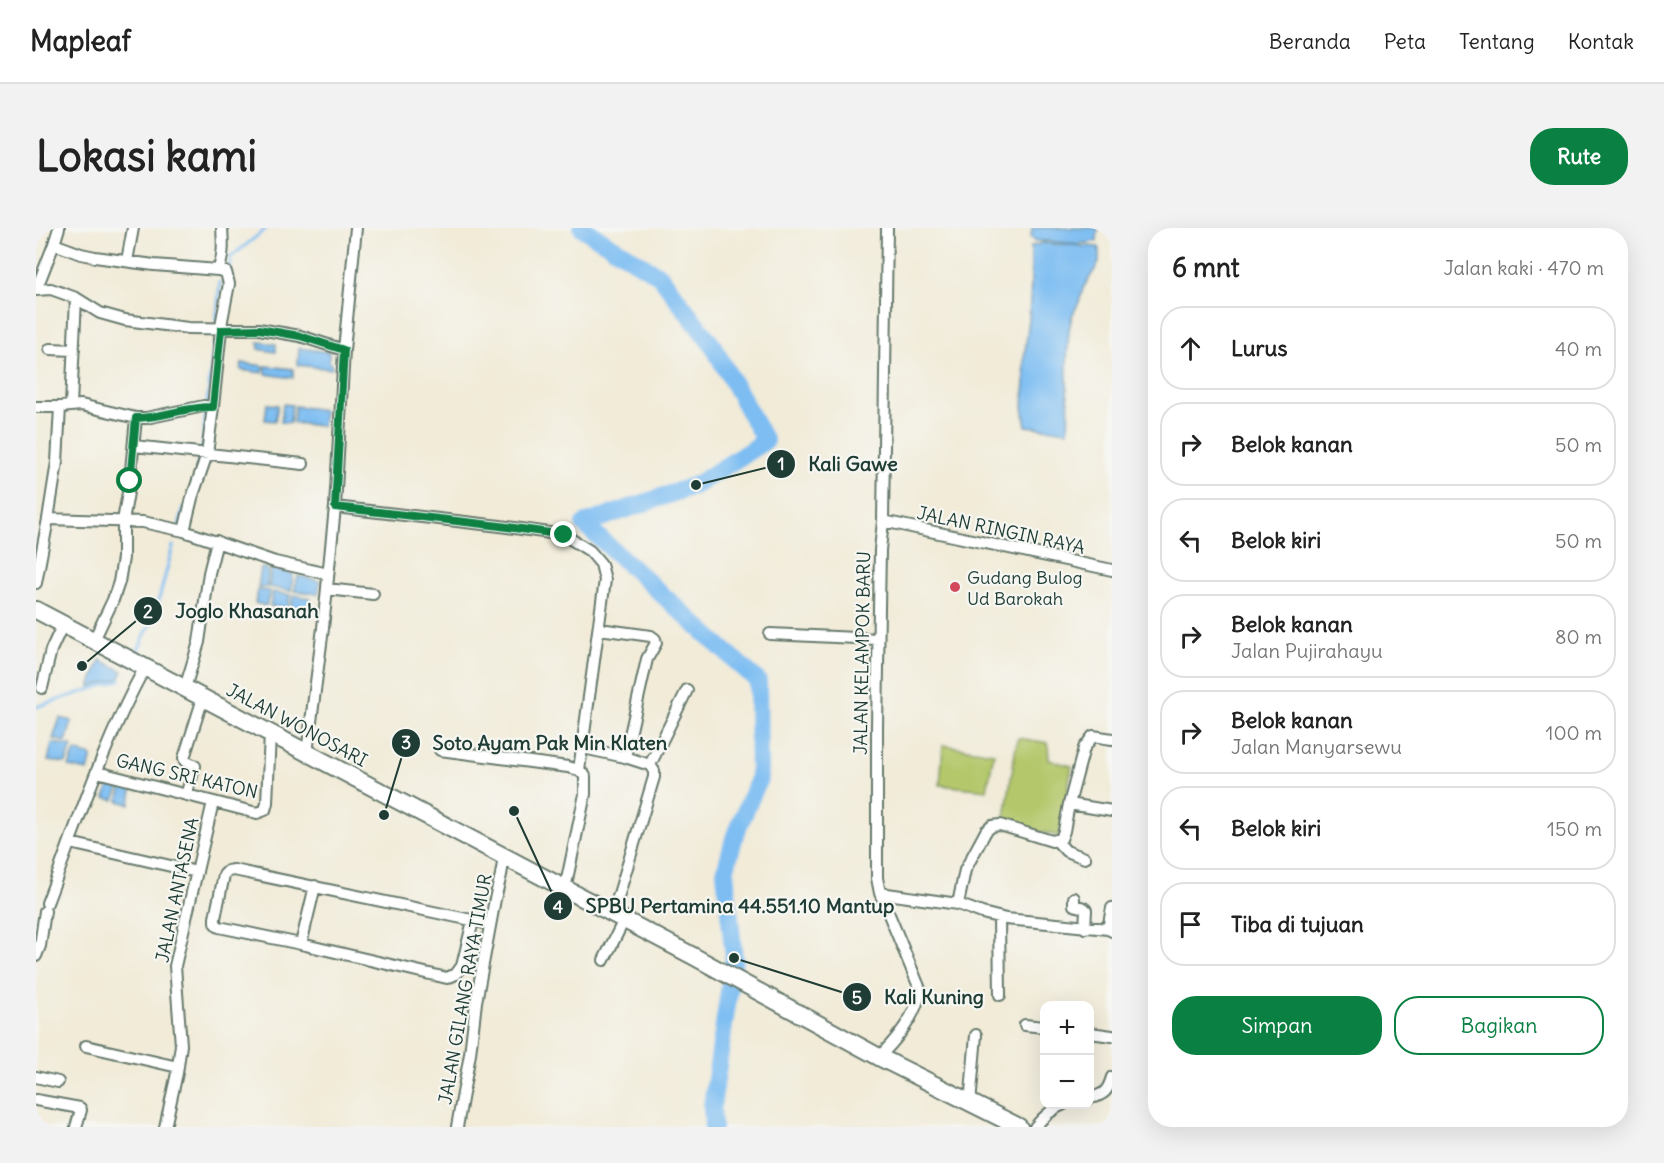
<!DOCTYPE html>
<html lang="id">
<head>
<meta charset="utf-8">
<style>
  :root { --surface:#fff; --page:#f2f2f2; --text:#222; --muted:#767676; --line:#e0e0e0; --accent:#0b8043 }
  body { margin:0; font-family:Delius,sans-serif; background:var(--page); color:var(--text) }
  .controls { position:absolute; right:18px; bottom:18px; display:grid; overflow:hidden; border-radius:12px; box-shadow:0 6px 24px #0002 }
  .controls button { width:54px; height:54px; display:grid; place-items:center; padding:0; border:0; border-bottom:2px solid var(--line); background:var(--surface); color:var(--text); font:30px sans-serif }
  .stop { position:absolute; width:18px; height:18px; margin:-14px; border:4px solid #0b8043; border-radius:50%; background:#fff }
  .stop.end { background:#0b8043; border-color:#fff; box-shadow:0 2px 6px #0008 }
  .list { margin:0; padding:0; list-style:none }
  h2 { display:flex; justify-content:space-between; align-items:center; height:78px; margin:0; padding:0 24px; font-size:26px }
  h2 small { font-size:20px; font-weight:400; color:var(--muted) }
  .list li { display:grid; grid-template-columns:39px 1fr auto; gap:18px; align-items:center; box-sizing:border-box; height:84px; margin:0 12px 12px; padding:0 12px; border:2px solid var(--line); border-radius:24px }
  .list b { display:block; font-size:22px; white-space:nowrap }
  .list p { margin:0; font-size:20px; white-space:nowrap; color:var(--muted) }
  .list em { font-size:20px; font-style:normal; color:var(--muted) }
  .actions { display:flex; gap:12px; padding:18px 24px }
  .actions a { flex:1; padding:14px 0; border:2px solid var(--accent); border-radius:24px; text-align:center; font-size:21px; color:var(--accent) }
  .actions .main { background:var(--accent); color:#fff }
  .icon { flex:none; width:33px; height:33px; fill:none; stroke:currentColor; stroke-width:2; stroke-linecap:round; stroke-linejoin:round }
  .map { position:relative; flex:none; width:1076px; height:899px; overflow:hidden; border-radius:24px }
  header { display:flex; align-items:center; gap:36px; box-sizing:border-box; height:84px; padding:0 30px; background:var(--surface); border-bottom:2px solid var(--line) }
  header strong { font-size:28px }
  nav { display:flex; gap:33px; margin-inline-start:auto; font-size:21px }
  .intro { display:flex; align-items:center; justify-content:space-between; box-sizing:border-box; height:144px; padding:0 36px }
  h1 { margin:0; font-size:42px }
  .button { padding:15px 27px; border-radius:24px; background:var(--accent); color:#fff; font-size:21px; font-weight:700 }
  main { display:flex; gap:36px; padding:0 36px }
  aside { flex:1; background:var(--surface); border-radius:24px; box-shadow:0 6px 24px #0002 }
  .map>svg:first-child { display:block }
</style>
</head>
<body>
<header>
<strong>Mapleaf</strong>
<nav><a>Beranda</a><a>Peta</a><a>Tentang</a><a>Kontak</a></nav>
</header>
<div class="intro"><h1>Lokasi kami</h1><a class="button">Rute</a></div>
<main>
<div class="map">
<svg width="1076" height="899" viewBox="0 0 1076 899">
  <rect width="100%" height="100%" fill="#f6f6f2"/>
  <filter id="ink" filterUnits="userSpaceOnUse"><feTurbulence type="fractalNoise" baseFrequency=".0167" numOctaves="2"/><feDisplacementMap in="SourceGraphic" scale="12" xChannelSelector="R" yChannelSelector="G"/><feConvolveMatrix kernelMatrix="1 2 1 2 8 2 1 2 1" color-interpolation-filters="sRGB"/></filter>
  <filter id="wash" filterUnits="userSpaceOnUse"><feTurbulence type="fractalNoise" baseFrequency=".008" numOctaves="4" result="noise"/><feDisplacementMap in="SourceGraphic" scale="24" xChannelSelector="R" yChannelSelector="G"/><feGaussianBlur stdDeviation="1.35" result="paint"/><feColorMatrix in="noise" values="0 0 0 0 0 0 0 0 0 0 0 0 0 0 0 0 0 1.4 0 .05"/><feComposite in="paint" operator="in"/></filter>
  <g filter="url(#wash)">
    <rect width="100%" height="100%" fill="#f1ebd8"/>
    <path fill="#b4c76b" stroke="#6a8250" stroke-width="1.5" d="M983 510 1012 515 1013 532 1036 538 1023 608 968 596 980 518Z
      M907 517 958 525 951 562 904 557Z"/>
    <path fill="#7dbdf2" stroke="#4e7d93" stroke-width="1.5" d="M996 0H1062L1061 13C1042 19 1020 12 1000 13L995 9Z
      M1007 15 1063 19V35L1047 60 1043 74 1036 88 1033 102 1031 131V164C1034 172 1032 193 1032 203L990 198 987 178 989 153 988 131 993 91 995 54V18Z
      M222 114 240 116V124L223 121Z
      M263 120 293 124V134L296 137V141L262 137Z
      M206 135 228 138 227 145 205 142Z
      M230 138 257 141V150L230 146Z
      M231 176 242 177 239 193 229 192Z
      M247 176 256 177 254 195 245 194Z
      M259 178 288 182 286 198 257 195Z
      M225 340 232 341 231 359 222 360Z
      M235 341 257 346 255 363 233 359Z
      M262 348 284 353 282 366 258 363Z
      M222 362 234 363 230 378 219 375Z
      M237 364 254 367 252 380 234 378Z
      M257 367 274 370 273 382 255 380Z
      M64 432 87 443 84 450 54 459Z
      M24 490 36 493 30 514 17 511Z
      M16 515 36 518 30 535 12 533Z
      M39 523 56 528 52 543 33 539Z
      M74 555 84 558 78 572 69 570Z
      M86 559 96 562 94 576 82 573Z"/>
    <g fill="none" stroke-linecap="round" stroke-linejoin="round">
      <path stroke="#7dbdf2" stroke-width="3" d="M192 44 195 29 231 0
        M180 97 184 54
        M171 175 178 115
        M166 220 170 182
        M160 242 163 232
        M143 298 148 279
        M99 429 111 402 117 394 137 318
        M0 479 84 452"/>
      <path stroke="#7dbdf2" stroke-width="18" d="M546 0 624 48 677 118 729 213 660 257 548 296 722 453 723 551 699 607 689 644 698 730 676 878 677 899"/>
    </g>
  </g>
  <g filter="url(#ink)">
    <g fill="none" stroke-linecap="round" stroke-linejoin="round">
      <defs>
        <path id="minor" d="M18 16 23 0
          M91 33 97 0
          M182 42C188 29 187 14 186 0
          M0 62 18 16 45 26 59 29 118 37 182 42 190 44 193 56 186 92 177 179
          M0 62 15 61 40 70 64 85 89 92 152 100 223 101 264 108 308 122
          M14 121 38 122
          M35 177 40 70
          M0 179H24
          M98 218 267 236
          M299 279 464 298 528 307 554 323 565 336 569 352 543 542
          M12 291 107 294 148 303 239 334 292 346
          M847 293 1076 342
          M0 355 12 291 21 234 24 179 45 177 100 190H110L168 178 177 179 171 226 156 270 148 303
          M291 361 337 366
          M563 401 615 408 619 411 620 415 611 431 589 529
          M734 406 842 411
          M58 412 77 372 83 354 87 330V293L94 253 100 190
          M6 460 15 422 27 396
          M149 460 163 414 173 345 181 313
          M547 520 589 529 614 537
          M404 522 532 539 543 542 549 548V566L529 661
          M271 525 287 400 299 279 308 122 320 0
          M61 544 221 585 229 582 231 575 234 505
          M150 567 159 538 149 533 148 530 167 470
          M1033 576 1076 583
          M1020 612 1030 623 1049 630
          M34 615 161 644
          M844 665 922 676 946 685 970 691 1072 701 1076 703
          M1038 670V677L1048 680 1050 682 1049 700
          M11 675C41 596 68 514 109 439
          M922 676 929 642 950 603 956 598 964 597 1016 613 1025 611 1028 603 1033 576 1048 520 1057 508 1076 511
          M577 686 618 549V543L614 537 651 462
          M963 689 964 767
          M437 693 426 738 420 746 411 750 265 716 183 699 179 695V690L188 647 192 643 198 642 445 694 454 697
          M1072 701 1076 680
          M265 716 279 658
          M0 728 4 718 9 683
          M568 732 588 692
          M989 797 1008 799
          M1054 805 1076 808
          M50 818 142 839
          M843 829C860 812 882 786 884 761L844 665 841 650V499L844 322 847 293 851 0
          M0 849 22 854
          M1054 870C1068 867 1072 863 1076 849
          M0 872 44 880 45 882 40 899
          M934 876 940 807
          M129 899 141 845 145 817 139 738 177 574
          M421 899 434 826 440 774 459 671 465 647 468 629
          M999 899C1007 889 1016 881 1028 876"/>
        <path id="highway" d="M0 382 657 728 843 829 983 899"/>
      </defs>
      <use href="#minor" stroke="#687a6d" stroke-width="14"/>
      <use href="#highway" stroke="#687a6d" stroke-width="20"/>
      <use href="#minor" stroke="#fff" stroke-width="10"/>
      <use href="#highway" stroke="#fff" stroke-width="16"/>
    </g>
  </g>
  <g fill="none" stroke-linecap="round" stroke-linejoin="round" filter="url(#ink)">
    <path stroke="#0b8043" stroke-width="8" d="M94 253 100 190C127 190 151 178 177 179L185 102 223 101 264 108 308 122 299 279 464 298 528 307"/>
  </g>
  <circle fill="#d1495b" stroke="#f6f6f2" stroke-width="2" cx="919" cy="359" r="6"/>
  <g text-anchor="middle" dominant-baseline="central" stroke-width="4.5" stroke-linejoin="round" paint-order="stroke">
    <g font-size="18" fill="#1f3d34" stroke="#f6f6f2">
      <text transform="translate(965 302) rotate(12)">JALAN RINGIN RAYA</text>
      <text transform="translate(826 425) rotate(-89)">JALAN KELAMPOK BARU</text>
      <text transform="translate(261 497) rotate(28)">JALAN WONOSARI</text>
      <text transform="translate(151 548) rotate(13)">GANG SRI KATON</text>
      <text transform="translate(141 662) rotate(-78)">JALAN ANTASENA</text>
      <text transform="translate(429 761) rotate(-80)">JALAN GILANG RAYA TIMUR</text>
    </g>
    <g font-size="18" fill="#1f3d34" stroke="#f6f6f2" text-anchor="start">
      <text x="931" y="349">Gudang Bulog<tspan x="931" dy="21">Ud Barokah</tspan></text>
    </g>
  </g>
  <path fill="none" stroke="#1f3d34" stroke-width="2" d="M660 257L745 236M46 438L112 383M348 587L370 515M478 583L522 678M698 730L821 769"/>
  <g fill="#1f3d34" stroke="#f6f6f2" stroke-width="2">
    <circle cx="660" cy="257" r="6"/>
    <circle cx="46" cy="438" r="6"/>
    <circle cx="348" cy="587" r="6"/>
    <circle cx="478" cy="583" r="6"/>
    <circle cx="698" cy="730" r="6"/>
    <circle cx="745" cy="236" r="15"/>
    <circle cx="112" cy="383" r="15"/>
    <circle cx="370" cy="515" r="15"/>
    <circle cx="522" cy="678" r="15"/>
    <circle cx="821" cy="769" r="15"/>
  </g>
  <g font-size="18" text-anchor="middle" font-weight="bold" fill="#fff">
    <text x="745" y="242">1</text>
    <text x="112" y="390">2</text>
    <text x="370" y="521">3</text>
    <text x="522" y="685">4</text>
    <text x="821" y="776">5</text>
  </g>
  <g font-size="20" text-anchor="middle" font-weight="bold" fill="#1f3d34" stroke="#f6f6f2" stroke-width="4.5" stroke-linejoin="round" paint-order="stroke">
    <text x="817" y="243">Kali Gawe</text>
    <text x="211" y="390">Joglo Khasanah</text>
    <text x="514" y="522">Soto Ayam Pak Min Klaten</text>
    <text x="704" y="685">SPBU Pertamina 44.551.10 Mantup</text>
    <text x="898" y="776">Kali Kuning</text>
  </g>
</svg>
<div class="controls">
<button>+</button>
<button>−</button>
</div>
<div class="stop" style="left:94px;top:253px"></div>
<div class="stop end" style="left:528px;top:307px"></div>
</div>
<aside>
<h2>6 mnt<small>Jalan kaki · 470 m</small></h2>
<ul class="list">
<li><svg class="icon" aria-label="ahead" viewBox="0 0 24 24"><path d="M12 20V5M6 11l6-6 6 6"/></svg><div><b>Lurus</b></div><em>40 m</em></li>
<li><svg class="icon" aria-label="right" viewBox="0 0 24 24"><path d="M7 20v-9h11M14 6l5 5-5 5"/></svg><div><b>Belok kanan</b></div><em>50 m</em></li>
<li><svg class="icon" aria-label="left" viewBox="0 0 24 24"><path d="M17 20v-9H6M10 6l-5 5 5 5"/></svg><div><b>Belok kiri</b></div><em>50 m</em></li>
<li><svg class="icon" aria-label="right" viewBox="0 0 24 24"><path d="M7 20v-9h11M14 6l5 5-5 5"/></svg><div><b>Belok kanan</b><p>Jalan Pujirahayu</p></div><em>80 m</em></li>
<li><svg class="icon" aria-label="right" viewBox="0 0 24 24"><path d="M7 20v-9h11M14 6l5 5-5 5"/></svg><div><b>Belok kanan</b><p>Jalan Manyarsewu</p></div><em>100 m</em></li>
<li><svg class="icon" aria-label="left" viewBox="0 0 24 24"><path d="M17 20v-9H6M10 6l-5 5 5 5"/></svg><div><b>Belok kiri</b></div><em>150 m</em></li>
<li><svg class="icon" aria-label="arrive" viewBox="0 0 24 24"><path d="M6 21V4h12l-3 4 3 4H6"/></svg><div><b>Tiba di tujuan</b></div></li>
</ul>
<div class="actions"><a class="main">Simpan</a><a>Bagikan</a></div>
</aside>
</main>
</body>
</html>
